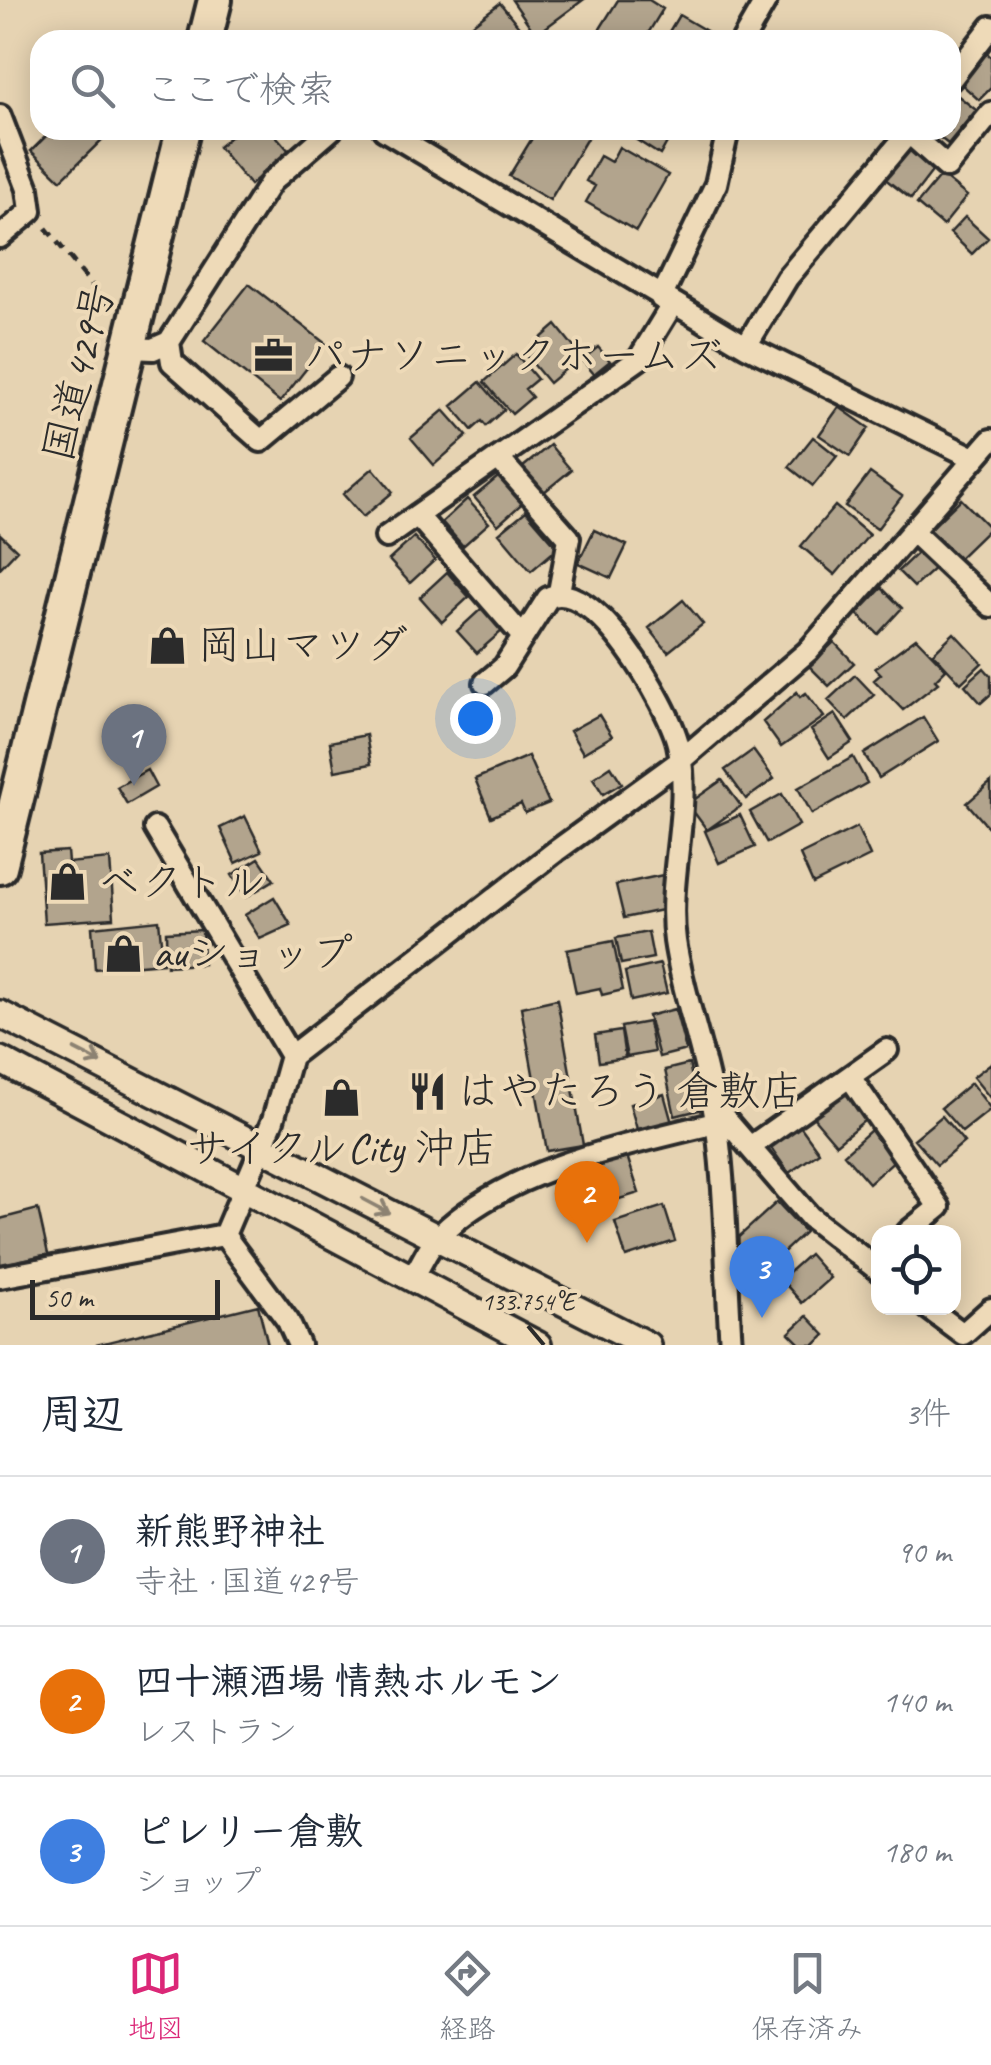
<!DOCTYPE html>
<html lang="ja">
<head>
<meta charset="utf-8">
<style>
  :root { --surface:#fff; --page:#f6f6f7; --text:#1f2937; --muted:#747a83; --line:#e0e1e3; --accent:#db2777 }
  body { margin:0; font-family:Caveat,"Klee One",sans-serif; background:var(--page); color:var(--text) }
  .controls { position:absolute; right:30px; bottom:30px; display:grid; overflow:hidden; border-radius:20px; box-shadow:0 5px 25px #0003 }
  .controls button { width:90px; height:90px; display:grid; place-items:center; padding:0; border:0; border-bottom:2px solid var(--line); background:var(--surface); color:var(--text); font:50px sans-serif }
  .scale { position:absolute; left:30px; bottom:25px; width:190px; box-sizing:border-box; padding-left:10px; border:5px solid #2b2b2b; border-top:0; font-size:28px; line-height:35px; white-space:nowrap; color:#2b2b2b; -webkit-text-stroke:8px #eedab8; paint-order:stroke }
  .you { position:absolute; left:475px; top:718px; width:35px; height:35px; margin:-25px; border:8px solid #fff; border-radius:50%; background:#1a73e8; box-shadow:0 0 0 15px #1a73e833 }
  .badge { display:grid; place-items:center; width:65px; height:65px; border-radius:50%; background:var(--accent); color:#fff; font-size:32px; font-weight:700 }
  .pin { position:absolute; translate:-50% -82px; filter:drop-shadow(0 2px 5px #0008) }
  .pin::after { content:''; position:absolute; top:52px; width:35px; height:30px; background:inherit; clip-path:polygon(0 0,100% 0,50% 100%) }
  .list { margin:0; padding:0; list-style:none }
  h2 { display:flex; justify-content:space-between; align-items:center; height:130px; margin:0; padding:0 40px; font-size:42px }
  h2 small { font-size:32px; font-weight:400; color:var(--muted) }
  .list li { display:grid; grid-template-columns:65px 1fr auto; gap:30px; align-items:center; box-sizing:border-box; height:150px; padding:0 40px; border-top:2px solid var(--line) }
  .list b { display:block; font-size:38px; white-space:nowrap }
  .list p { margin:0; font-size:32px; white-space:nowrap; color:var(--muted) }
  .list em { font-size:32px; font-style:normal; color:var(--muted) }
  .icon { flex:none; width:55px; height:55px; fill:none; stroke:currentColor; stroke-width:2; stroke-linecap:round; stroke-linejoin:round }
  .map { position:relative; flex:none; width:991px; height:1345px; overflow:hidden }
  .search { position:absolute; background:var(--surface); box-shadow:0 5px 25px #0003; left:30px; right:30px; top:30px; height:110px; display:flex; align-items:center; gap:25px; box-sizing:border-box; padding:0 35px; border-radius:30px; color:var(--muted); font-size:38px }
  .sheet { height:580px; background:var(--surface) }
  nav { display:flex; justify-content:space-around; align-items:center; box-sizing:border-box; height:140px; border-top:2px solid var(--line); background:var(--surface); font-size:28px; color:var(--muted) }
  nav a { display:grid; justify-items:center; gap:5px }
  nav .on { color:var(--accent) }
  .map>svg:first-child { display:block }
</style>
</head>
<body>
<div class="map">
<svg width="991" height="1345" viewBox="0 0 991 1345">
  <rect width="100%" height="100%" fill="#e6d3b2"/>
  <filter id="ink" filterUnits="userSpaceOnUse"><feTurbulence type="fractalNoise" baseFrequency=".01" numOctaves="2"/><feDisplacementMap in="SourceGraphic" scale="20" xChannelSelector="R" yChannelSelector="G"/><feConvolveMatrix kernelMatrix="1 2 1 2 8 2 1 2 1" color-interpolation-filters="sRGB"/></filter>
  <g filter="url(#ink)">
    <path fill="#b2a48d" stroke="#2b2b2b" stroke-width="2.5" d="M512 0H583L536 35Z
      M618 0H649L663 9 644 40H593Z
      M500 3 521 29 506 40H452Z
      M679 15 715 36 713 40H664Z
      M986 52 991 57V88L979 100 959 82Z
      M952 91 976 110 948 144 930 130H951Z
      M52 130H112L61 180 31 151Z
      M238 130H271L289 151 250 185 218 147Z
      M537 130H592L550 200 509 176Z
      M621 130H674L660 155Z
      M619 147 668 175 636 231 586 202 595 186 586 181 600 156 611 162Z
      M907 148 934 169 911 199 884 178Z
      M941 175 967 196 943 226 917 204Z
      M965 217 988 238 972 254 950 233Z
      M249 284 326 344 280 402 204 341Z
      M556 325 581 356 549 383 524 353Z
      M598 347 610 361 594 374 582 360Z
      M516 354 537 379 525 389 532 397 512 414 484 382Z
      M480 382 504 410 486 426 482 421 472 430 452 406Z
      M839 407 869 428 850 456 819 435Z
      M444 410 467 436 434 465 411 438Z
      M813 437 837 456 813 486 789 467Z
      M550 445 571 470 538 497 517 472Z
      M373 468 393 492 363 517 343 494Z
      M504 472 527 499 498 525 474 497Z
      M870 473 902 496 877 529 845 506Z
      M467 499 489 523 463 546 442 522Z
      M961 499 990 528 957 560 928 531Z
      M835 506 869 535 835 575 801 546Z
      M526 511 558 548 531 571 499 533Z
      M594 530 627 545 611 578 578 563Z
      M0 534 17 550 0 568Z
      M414 537 435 560 410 583 389 560Z
      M920 550 936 567 914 587 898 571Z
      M447 572 469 597 442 622 420 597Z
      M882 588 902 608 878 634 857 614Z
      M683 600 703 624 668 652 649 628Z
      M482 608 502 631 477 653 457 631Z
      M954 633 982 663 961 683 933 653Z
      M916 638 946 669 935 680 938 683 903 710 874 680 881 674 875 668Z
      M834 642 854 663 829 686 809 666Z
      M984 668 991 676V694L981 703 965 685Z
      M855 675 874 695 847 720 828 700Z
      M797 692 800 697 806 693 824 717 781 747 763 722Z
      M835 714 853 742 829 758 811 730Z
      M599 715 612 736 583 753 570 731Z
      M923 717 938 741 879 778 864 754Z
      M366 735 371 764 335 771 330 742Z
      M753 750 774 779 746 799 725 770Z
      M528 756 549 803 525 813 521 804 491 817 475 779Z
      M853 757 867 783 812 814 798 788Z
      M611 766 622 783 603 794 593 778Z
      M147 770 156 787 127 804 117 787Z
      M722 780 741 806 707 830 688 804Z
      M991 782V823L987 826 967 803Z
      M782 794 799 825 767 843 750 812Z
      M740 815 755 847 719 863 705 831Z
      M245 816 262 851 236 863 220 828Z
      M857 827 870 856 813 884 800 855Z
      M67 851 68 863 110 859 114 918 44 923 39 853Z
      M259 858 274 880 246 897 232 875Z
      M663 875 671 908 624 918 616 885Z
      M274 897 291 925 260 939 245 915Z
      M159 920 163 963 95 969 92 927Z
      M202 930 203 964 167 966 166 932Z
      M648 932 653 958 621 964 616 938Z
      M613 941 623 990 602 995 600 988 576 993 567 950Z
      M660 964 667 993 631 1001 625 972Z
      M557 999 583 1145 547 1151 521 1007Z
      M675 1009 686 1050 659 1057 648 1016Z
      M648 1022 654 1052 627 1057 621 1027Z
      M621 1031 625 1058 599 1062 595 1035Z
      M991 1063V1099L973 1077Z
      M689 1064 699 1110 675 1116 665 1070Z
      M971 1083 991 1109 962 1132 941 1108Z
      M846 1088 870 1116 836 1144 813 1117Z
      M664 1094 672 1123 638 1133 630 1104Z
      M942 1116 964 1142 937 1165 914 1139Z
      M798 1123 819 1152 789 1173 769 1145Z
      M871 1130 896 1159 869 1183 844 1154Z
      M627 1156 639 1193 587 1209 576 1173Z
      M777 1202 805 1232 759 1275 731 1244Z
      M664 1206 675 1241 626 1257 615 1222Z
      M38 1209 48 1254 0 1265V1219Z
      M809 1254 830 1278 802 1303 781 1279Z
      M258 1305 268 1345H96Z
      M807 1316 825 1335 815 1345H801L789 1333Z"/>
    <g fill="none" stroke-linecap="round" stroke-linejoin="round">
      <defs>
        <path id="minor" d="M743 40 766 0
          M951 79 991 27
          M0 116 28 189 31 211 0 237
          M384 130 746 346 974 458
          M909 133 947 167 991 113
          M661 298 716 184 728 130
          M169 342 172 362 261 441 338 377
          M746 346 787 278 911 130
          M129 348 153 349 169 342 271 182 331 130
          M498 458 569 538 559 592
          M417 515 523 637
          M913 532 991 606
          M386 537 639 359 672 305
          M485 683 504 667 548 598C593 574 669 706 678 744 693 807 666 877 675 941 683 996 704 1049 713 1103 727 1181 725 1266 731 1345
          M155 828 291 1056
          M850 1077 939 1207 908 1232
          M714 1106 810 1217 878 1270
          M750 1147 887 1050
          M224 1235 273 1120 291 1056 556 851 680 761 808 651 991 440
          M224 1235 288 1321 299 1345
          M0 1277 224 1235
          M412 1279C421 1265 428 1246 441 1234 507 1169 627 1145 715 1123
          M928 1308 963 1334 991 1309"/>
        <path id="tertiary" d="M0 1014 647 1345
          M0 1060 538 1345"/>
        <path id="trunk" d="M205 40 215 0
          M0 867 183 130"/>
      </defs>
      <use href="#minor" stroke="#2b2b2b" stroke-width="28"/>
      <use href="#tertiary" stroke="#2b2b2b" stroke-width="32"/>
      <use href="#trunk" stroke="#2b2b2b" stroke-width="40"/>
      <path stroke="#2b2b2b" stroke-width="5" stroke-dasharray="10 8" stroke-linecap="butt" d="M46 228 111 309"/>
      <use href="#minor" stroke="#eedab8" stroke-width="20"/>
      <use href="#tertiary" stroke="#eedab8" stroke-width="25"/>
      <use href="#trunk" stroke="#eedab8" stroke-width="32"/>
    </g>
    <defs><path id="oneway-shaft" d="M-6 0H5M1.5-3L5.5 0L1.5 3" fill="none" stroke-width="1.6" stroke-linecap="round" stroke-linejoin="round" transform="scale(2.5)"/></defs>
    <g stroke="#8c8272">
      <use href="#oneway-shaft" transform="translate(88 1056) rotate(27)"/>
      <use href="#oneway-shaft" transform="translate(376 1206) rotate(28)"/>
    </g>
  </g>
  <path fill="none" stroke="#2b2b2b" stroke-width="4" d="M528 1326 544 1345"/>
  <defs>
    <symbol id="office-bare" viewBox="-9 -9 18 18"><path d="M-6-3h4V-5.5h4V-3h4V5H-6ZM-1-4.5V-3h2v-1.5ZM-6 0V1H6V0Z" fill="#2b2b2b" stroke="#eedab8" stroke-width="2.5" paint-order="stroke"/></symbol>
    <symbol id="shop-bare" viewBox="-9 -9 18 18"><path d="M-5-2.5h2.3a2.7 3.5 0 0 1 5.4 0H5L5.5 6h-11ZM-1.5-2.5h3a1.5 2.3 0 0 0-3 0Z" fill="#2b2b2b" stroke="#eedab8" stroke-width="2.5" paint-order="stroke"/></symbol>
    <symbol id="restaurant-bare" viewBox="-9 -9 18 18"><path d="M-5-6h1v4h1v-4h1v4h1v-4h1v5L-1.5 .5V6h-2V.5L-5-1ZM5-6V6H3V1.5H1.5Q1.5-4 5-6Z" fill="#2b2b2b" stroke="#eedab8" stroke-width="2.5" paint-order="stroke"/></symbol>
  </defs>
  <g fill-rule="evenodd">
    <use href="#office-bare" x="246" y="328" width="55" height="55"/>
    <use href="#shop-bare" x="140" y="618" width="55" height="55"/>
    <use href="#shop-bare" x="40" y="854" width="55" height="55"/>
    <use href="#shop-bare" x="96" y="926" width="55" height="55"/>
    <use href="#restaurant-bare" x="400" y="1064" width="55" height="55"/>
    <use href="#shop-bare" x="314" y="1070" width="55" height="55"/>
  </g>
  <g text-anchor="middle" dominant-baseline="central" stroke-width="8" stroke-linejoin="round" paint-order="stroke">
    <g font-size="42" fill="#2b2b2b" stroke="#eedab8" text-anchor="start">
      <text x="304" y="355">パナソニックホームズ</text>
      <text x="198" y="645">岡山マツダ</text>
      <text x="98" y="882">ベクトル</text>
      <text x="153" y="953">auショップ</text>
      <text x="457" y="1091">はやたろう 倉敷店</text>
      <text x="342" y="1148" text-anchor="middle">サイクルCity 沖店</text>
    </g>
    <g font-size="42" fill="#2b2b2b" stroke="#eedab8">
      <text transform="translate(79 372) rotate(-76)">国道429号</text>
    </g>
  </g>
  <g font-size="25" text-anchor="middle" fill="#2b2b2b" stroke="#eedab8" stroke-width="8" stroke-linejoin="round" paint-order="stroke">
    <text x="528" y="1310">133.754°E</text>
  </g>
</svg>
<div class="controls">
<button><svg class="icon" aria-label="locate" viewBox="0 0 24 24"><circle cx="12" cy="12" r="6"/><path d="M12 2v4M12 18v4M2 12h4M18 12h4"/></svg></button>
</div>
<div class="scale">50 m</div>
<div class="you"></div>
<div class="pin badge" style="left:134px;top:786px;background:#6b7280">1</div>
<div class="pin badge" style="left:587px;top:1243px;background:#e8710a">2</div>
<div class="pin badge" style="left:762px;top:1318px;background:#3f7fe0">3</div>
<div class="search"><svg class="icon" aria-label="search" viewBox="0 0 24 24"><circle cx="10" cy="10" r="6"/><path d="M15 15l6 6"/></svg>ここで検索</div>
</div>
<section class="sheet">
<h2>周辺<small>3件</small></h2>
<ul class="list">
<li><span class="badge" style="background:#6b7280">1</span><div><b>新熊野神社</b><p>寺社 · 国道429号</p></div><em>90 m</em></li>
<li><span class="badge" style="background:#e8710a">2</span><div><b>四十瀬酒場 情熱ホルモン</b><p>レストラン</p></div><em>140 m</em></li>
<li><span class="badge" style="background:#3f7fe0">3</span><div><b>ピレリー倉敷</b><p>ショップ</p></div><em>180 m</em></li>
</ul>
</section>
<nav>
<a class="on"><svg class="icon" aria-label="map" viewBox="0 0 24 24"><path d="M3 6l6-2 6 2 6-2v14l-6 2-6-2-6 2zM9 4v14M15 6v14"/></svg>地図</a>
<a><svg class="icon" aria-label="directions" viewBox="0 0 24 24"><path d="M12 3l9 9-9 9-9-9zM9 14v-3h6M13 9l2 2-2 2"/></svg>経路</a>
<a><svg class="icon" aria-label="saved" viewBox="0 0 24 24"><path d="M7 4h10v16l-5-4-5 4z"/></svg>保存済み</a>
</nav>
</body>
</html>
